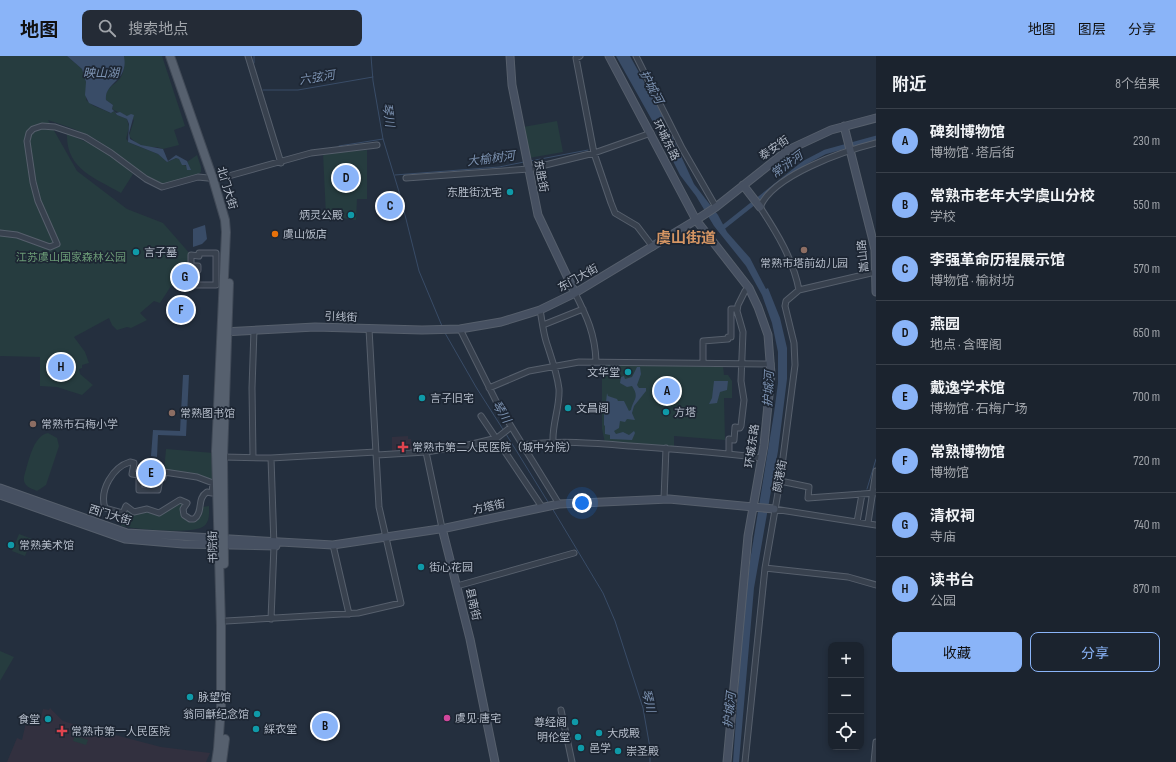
<!DOCTYPE html>
<html lang="zh">
<head>
<meta charset="utf-8">
<style>
  :root { --surface:#1b232e; --page:#242b36; --text:#f1f3f6; --muted:#a0a4aa; --line:#39404a; --accent:#8ab4f8 }
  body { margin:0; font-family:"Sofia Sans Condensed","Noto Sans SC",sans-serif; background:var(--page); color:var(--text) }
  .controls { position:absolute; right:12px; bottom:12px; display:grid; overflow:hidden; border-radius:8px; box-shadow:0 2px 6px #0003 }
  .controls button { width:36px; height:36px; display:grid; place-items:center; padding:0; border:0; border-bottom:1px solid var(--line); background:var(--surface); color:var(--text); font:20px sans-serif }
  .you { position:absolute; left:582px; top:447px; width:14px; height:14px; margin:-10px; border:3px solid #fff; border-radius:50%; background:#1a73e8; box-shadow:0 0 0 6px #1a73e833 }
  .badge { display:grid; place-items:center; width:26px; height:26px; border-radius:50%; background:var(--accent); color:#111; font-size:13px; font-weight:700 }
  .pin { position:absolute; translate:-50% -50%; border:2px solid #fff; box-shadow:0 1px 4px #0006 }
  .list { margin:0; padding:0; list-style:none }
  h2 { display:flex; justify-content:space-between; align-items:center; height:52px; margin:0; padding:0 16px; font-size:17px }
  h2 small { font-size:13px; font-weight:400; color:var(--muted) }
  .list li { display:grid; grid-template-columns:26px 1fr auto; gap:12px; align-items:center; box-sizing:border-box; height:64px; padding:0 16px; border-top:1px solid var(--line) }
  .list b { display:block; font-size:15px; white-space:nowrap }
  .list p { margin:0; font-size:13px; white-space:nowrap; color:var(--muted) }
  .list em { font-size:13px; font-style:normal; color:var(--muted) }
  .actions { display:flex; gap:8px; padding:12px 16px }
  .actions a { flex:1; padding:9px 0; border:1px solid var(--accent); border-radius:8px; text-align:center; font-size:14px; color:var(--accent) }
  .actions .main { background:var(--accent); color:#111 }
  .icon { flex:none; width:22px; height:22px; fill:none; stroke:currentColor; stroke-width:2; stroke-linecap:round; stroke-linejoin:round }
  .map { position:relative; flex:none; width:876px; height:706px; overflow:hidden }
  header { display:flex; align-items:center; gap:24px; box-sizing:border-box; height:56px; padding:0 20px; background:var(--accent); color:#111 }
  header strong { font-size:19px }
  nav { display:flex; gap:22px; margin-inline-start:auto; font-size:14px }
  .search { width:280px; height:36px; background:var(--page); display:flex; align-items:center; gap:10px; box-sizing:border-box; padding:0 14px; border-radius:8px; color:var(--muted); font-size:15px }
  main { display:flex }
  aside { flex:1; background:var(--surface) }
  .map>svg:first-child { display:block }
</style>
</head>
<body>
<header>
<strong>地图</strong>
<div class="search"><svg class="icon" aria-label="search" viewBox="0 0 24 24"><circle cx="10" cy="10" r="6"/><path d="M15 15l6 6"/></svg>搜索地点</div>
<nav><a>地图</a><a>图层</a><a>分享</a></nav>
</header>
<main>
<div class="map">
<svg width="876" height="706" viewBox="0 0 876 706">
  <rect width="100%" height="100%" fill="#242f3e"/>
  <path fill="#32303f" d="M408 380V383H411V386H413L414 395H392V381Z
    M50 652 63 665 73 668 161 691 210 697 206 706H7L17 682 22 684 27 662 40 665 43 653 49 654Z"/>
  <path fill="#263c3f" d="M0 0H67L82 13 86 26V44L94 50 111 57 114 55 117 59 127 63 129 71 126 83 130 87 158 98 167 106 176 102 179 103 182 108 190 112 187 106 197 99 201 111V116L198 118 165 129 156 127 97 84 74 73 48 64 77 115 127 153 163 167 191 199V214H175V230H171L160 247 154 245 140 257 147 264 131 272 127 271 117 274 112 269 109 262 74 281 85 296 89 307 82 309V312L79 313 80 318 93 329 82 339 57 331 40 330V301L0 300Z
    M124 0H162L185 70 174 74 179 89 163 93 157 91H147L136 87 129 80 134 64C127 59 119 57 112 53L113 49 106 44C104 29 120 29 123 16 125 11 124 5 124 0Z
    M557 65 563 96 529 102 523 71Z
    M67 78C96 89 109 97 133 118L121 137C95 122 66 113 67 78Z
    M367 94V143H357L356 164 326 160 323 97Z
    M602 308 723 310 724 319H728L732 325V342H724L725 384 674 380V393L605 387 602 373Z
    M48 377 57 382 59 390 46 429 37 435C29 432 23 430 24 421 28 408 33 379 48 377Z
    M166 393 213 397V427L199 422 164 416Z
    M175 446H185L183 456 195 464 202 459 203 451 209 450C209 457 210 465 204 470 193 479 136 473 121 470L123 454 147 453 159 457Z
    M19 478 32 483 25 500 12 495Z
    M0 595 14 601 0 625Z
    M75 680 88 684 86 689 73 685Z"/>
  <path fill="#394c67" d="M67 0H124C129 26 104 26 106 44L113 49 112 53 116 57 120 56 127 60 131 58 134 59 129 77 130 83 141 89 163 93 168 105 176 99 187 105 191 114H187L186 109H182L179 103 176 102 167 106 158 98 128 86 129 68 127 63 117 59 114 55 111 57 89 47 85 39 86 26 82 13Z
    M616 0H630L664 62 663 65 668 75 670 76 694 128 718 159 727 176 750 202 766 233 768 232 780 262 787 292V323L778 395 754 532 739 706H733L743 564 750 505 774 357 778 327V296L772 267 762 239 746 210 714 170 696 140 680 119 661 81C661 75 658 68 653 66Z
    M205 169 207 183 202 188 193 191V173Z
    M637 311H640L641 318 637 329 639 332H646V335L634 350 632 357 635 364 627 363 625 366 620 365 619 372 614 375 616 378 623 376 629 379 634 375 635 377 632 384 610 383V379L605 378V370L604 369V346H606L607 337 608 340 617 343 618 345H624L629 355 631 354C633 343 640 342 632 330L627 331 620 327 621 321 624 320 625 323 632 321Z
    M183 319H189L186 380 158 379 157 401 151 400 153 374 180 375Z
    M714 325H728L727 334 720 336 717 347 709 348 712 342Z"/>
  <g fill="none" stroke-linecap="round" stroke-linejoin="round">
    <path stroke="#394c67" stroke-width="1" d="M254 0V7
      M371 0 373 25 383 83 400 139 419 215 442 270
      M263 34H298L373 21
      M339 90 383 83
      M530 105 588 94
      M395 119 499 111 524 106
      M445 277 476 331 504 375
      M506 378 548 446
      M867 433 876 403
      M552 452 603 537 615 565 643 652 650 692V706"/>
    <path stroke="#394c67" stroke-width="4.5" d="M721 173 804 107 825 96 876 82"/>
    <defs>
      <path id="street" d="M248 0 281 107
        M580 0 576 2 594 97 611 147 615 157 637 170 653 191
        M636 0 682 92 716 151
        M406 122 529 113 594 97 651 77
        M0 177 17 179 50 191 57 188 38 145 33 126 27 85 29 77 33 73 42 70 55 71 85 81 111 97 146 123 162 131 198 121 218 123 311 97 377 89
        M199 197H216V229H194V214H198V210H191V199L199 200Z
        M799 234 876 216
        M575 237C587 261 595 278 596 305
        M540 254C542 264 543 275 546 285 551 301 557 316 559 333 560 351 552 368 553 386
        M543 269 583 253
        M460 273 498 349 559 448
        M703 307V285L728 283V281H731V253H737
        M489 332 529 315 579 306 771 308
        M481 360 542 451
        M523 389C559 384 594 387 630 390 674 393 718 396 762 402
        M426 396 442 472
        M729 398V383L734 384 735 371 740 372 741 370 744 344 741 325 743 276 737 255 738 249 745 235 749 232
        M377 399 426 396 464 390 497 382 511 371
        M223 401 271 402 376 396
        M253 401 252 332 254 274
        M271 402 274 490 271 563
        M130 406 134 407 132 418 139 419V434H158L160 423 163 422 164 416 197 421 213 427 212 437 207 436C196 443 204 456 194 463H190L184 459 183 453 187 447 180 444 159 457 147 453 134 456 126 450 123 457 105 452C99 434 113 411 130 406Z
        M780 425 809 431 808 442 876 437
        M664 443 666 392
        M774 453 876 469
        M857 466 862 438
        M868 467 876 415
        M333 489 349 558
        M765 512 848 521 876 529
        M457 530 574 497
        M226 565 358 557 401 547 379 451 369 273
        M561 654 572 706
        M745 706 765 512 780 425 795 309 794 287 785 250 786 245 799 234C793 203 777 177 760 151 773 119 844 95 876 87
        M874 706 876 686"/>
      <path id="secondary" d="M510 0 512 29 538 159 575 237
        M609 0 696 164 749 232 758 251 768 279 771 318 764 389 748 480 727 706
        M844 70 872 181 875 194 876 236
        M743 129 760 151
        M223 276 315 271 422 274 460 273 501 266 540 254 575 237 696 164 716 151 788 94 831 74 876 62
        M0 432 127 477 333 489 446 472 559 448 669 443 774 453
        M0 439 125 483 183 488 276 490
        M442 472 470 583 495 706"/>
      <path id="primary" d="M170 0 213 123 225 164 226 176 216 395 221 570V651L218 693 216 706
        M224 508 223 401 229 227
        M222 706 225 683"/>
    </defs>
    <use href="#street" stroke="#565f6c" stroke-width="7"/>
    <use href="#secondary" stroke="#565f6c" stroke-width="9"/>
    <use href="#primary" stroke="#414a57" stroke-width="10"/>
    <use href="#street" stroke="#38414e" stroke-width="5"/>
    <use href="#secondary" stroke="#465061" stroke-width="7"/>
    <use href="#primary" stroke="#56606e" stroke-width="8"/>
  </g>
  <g fill="#0f9aa8" stroke="#1d2633" stroke-width="1.5">
    <circle cx="510" cy="136" r="4"/>
    <circle cx="351" cy="159" r="4"/>
    <circle cx="136" cy="196" r="4"/>
    <circle cx="628" cy="316" r="4"/>
    <circle cx="422" cy="342" r="4"/>
    <circle cx="568" cy="352" r="4"/>
    <circle cx="666" cy="356" r="4"/>
    <circle cx="11" cy="489" r="4"/>
    <circle cx="421" cy="511" r="4"/>
    <circle cx="190" cy="641" r="4"/>
    <circle cx="257" cy="658" r="4"/>
    <circle cx="48" cy="663" r="4"/>
    <circle cx="575" cy="666" r="4"/>
    <circle cx="256" cy="673" r="4"/>
    <circle cx="599" cy="677" r="4"/>
    <circle cx="578" cy="681" r="4"/>
    <circle cx="581" cy="692" r="4"/>
    <circle cx="618" cy="695" r="4"/>
  </g>
  <circle fill="#e8710a" stroke="#1d2633" stroke-width="1.5" cx="275" cy="178" r="4"/>
  <g fill="#8d6e63" stroke="#1d2633" stroke-width="1.5">
    <circle cx="804" cy="194" r="4"/>
    <circle cx="172" cy="357" r="4"/>
    <circle cx="33" cy="368" r="4"/>
  </g>
  <g fill="#e0444e" stroke="#1d2633" stroke-width="1.5">
    <path d="M401 385h4v4h4v4h-4v4h-4v-4h-4v-4h4z"/>
    <path d="M60 669h4v4h4v4h-4v4h-4v-4h-4v-4h4z"/>
  </g>
  <circle fill="#d1479c" stroke="#1d2633" stroke-width="1.5" cx="447" cy="662" r="4"/>
  <g text-anchor="middle" dominant-baseline="central" stroke-width="3.5" stroke-linejoin="round" paint-order="stroke">
    <g font-size="11" fill="#b4bcc9" stroke="#1d2633">
      <text transform="translate(666 84) rotate(63)">环城东路</text>
      <text transform="translate(774 92) rotate(-34)">泰安街</text>
      <text transform="translate(541 120) rotate(79)">东胜街</text>
      <text transform="translate(227 132) rotate(73)">北门大街</text>
      <text transform="translate(863 200) rotate(-96)">嵩山路</text>
      <text transform="translate(578 222) rotate(-29)">东门大街</text>
      <text transform="translate(341 261) rotate(3)">引线街</text>
      <text transform="translate(752 390) rotate(-82)">环城东路</text>
      <text transform="translate(780 420) rotate(-80)">颜港街</text>
      <text transform="translate(489 451) rotate(-12)">方塔街</text>
      <text transform="translate(110 459) rotate(17)">西门大街</text>
      <text transform="translate(213 491) rotate(-91)">书院街</text>
      <text transform="translate(473 548) rotate(77)">县南街</text>
    </g>
    <g font-size="11" fill="#b4bcc9" stroke="#1d2633" text-anchor="start">
      <text x="502" y="136" text-anchor="end">东胜街沈宅</text>
      <text x="343" y="159" text-anchor="end">炳灵公殿</text>
      <text x="283" y="178">虞山饭店</text>
      <text x="144" y="196">言子墓</text>
      <text x="804" y="207" text-anchor="middle">常熟市塔前幼儿园</text>
      <text x="620" y="316" text-anchor="end">文华堂</text>
      <text x="430" y="342">言子旧宅</text>
      <text x="576" y="352">文昌阁</text>
      <text x="674" y="356">方塔</text>
      <text x="180" y="357">常熟图书馆</text>
      <text x="41" y="368">常熟市石梅小学</text>
      <text x="412" y="391">常熟市第二人民医院（城中分院）</text>
      <text x="19" y="489">常熟美术馆</text>
      <text x="429" y="511">街心花园</text>
      <text x="198" y="641">脉望馆</text>
      <text x="249" y="658" text-anchor="end">翁同龢纪念馆</text>
      <text x="455" y="662">虞见·唐宅</text>
      <text x="40" y="663" text-anchor="end">食堂</text>
      <text x="567" y="666" text-anchor="end">尊经阁</text>
      <text x="264" y="673">綵衣堂</text>
      <text x="71" y="675">常熟市第一人民医院</text>
      <text x="607" y="677">大成殿</text>
      <text x="570" y="681" text-anchor="end">明伦堂</text>
      <text x="589" y="692">邑学</text>
      <text x="626" y="695">崇圣殿</text>
    </g>
    <g font-size="11" fill="#6b9a76" stroke="#1d2633">
      <text x="71" y="201">江苏虞山国家森林公园</text>
    </g>
    <g font-size="12" font-style="italic" fill="#7c92b1" stroke="#1d2633">
      <text x="101" y="17">映山湖</text>
      <text transform="translate(317 22) rotate(-9)">六弦河</text>
      <text transform="translate(651 31) rotate(62)">护城河</text>
      <text transform="translate(388 59) rotate(82)">琴川</text>
      <text transform="translate(491 103) rotate(-7)">大榆树河</text>
      <text transform="translate(787 109) rotate(-36)">常浒河</text>
      <text transform="translate(769 333) rotate(-87)">护城河</text>
      <text transform="translate(501 356) rotate(58)">琴川</text>
      <text transform="translate(648 645) rotate(76)">琴川</text>
      <text transform="translate(730 654) rotate(-84)">护城河</text>
    </g>
    <g font-size="15" font-weight="bold" fill="#d59563" stroke="#1d2633">
      <text x="686" y="182">虞山街道</text>
    </g>
  </g>
</svg>
<div class="controls">
<button>+</button>
<button>−</button>
<button><svg class="icon" aria-label="locate" viewBox="0 0 24 24"><circle cx="12" cy="12" r="6"/><path d="M12 2v4M12 18v4M2 12h4M18 12h4"/></svg></button>
</div>
<div class="you"></div>
<div class="pin badge" style="left:667px;top:335px">A</div>
<div class="pin badge" style="left:325px;top:670px">B</div>
<div class="pin badge" style="left:390px;top:150px">C</div>
<div class="pin badge" style="left:346px;top:122px">D</div>
<div class="pin badge" style="left:151px;top:417px">E</div>
<div class="pin badge" style="left:181px;top:254px">F</div>
<div class="pin badge" style="left:185px;top:221px">G</div>
<div class="pin badge" style="left:61px;top:311px">H</div>
</div>
<aside>
<h2>附近<small>8个结果</small></h2>
<ul class="list">
<li><span class="badge">A</span><div><b>碑刻博物馆</b><p>博物馆 · 塔后街</p></div><em>230 m</em></li>
<li><span class="badge">B</span><div><b>常熟市老年大学虞山分校</b><p>学校</p></div><em>550 m</em></li>
<li><span class="badge">C</span><div><b>李强革命历程展示馆</b><p>博物馆 · 榆树坊</p></div><em>570 m</em></li>
<li><span class="badge">D</span><div><b>燕园</b><p>地点 · 含晖阁</p></div><em>650 m</em></li>
<li><span class="badge">E</span><div><b>戴逸学术馆</b><p>博物馆 · 石梅广场</p></div><em>700 m</em></li>
<li><span class="badge">F</span><div><b>常熟博物馆</b><p>博物馆</p></div><em>720 m</em></li>
<li><span class="badge">G</span><div><b>清权祠</b><p>寺庙</p></div><em>740 m</em></li>
<li><span class="badge">H</span><div><b>读书台</b><p>公园</p></div><em>870 m</em></li>
</ul>
<div class="actions"><a class="main">收藏</a><a>分享</a></div>
</aside>
</main>
</body>
</html>
